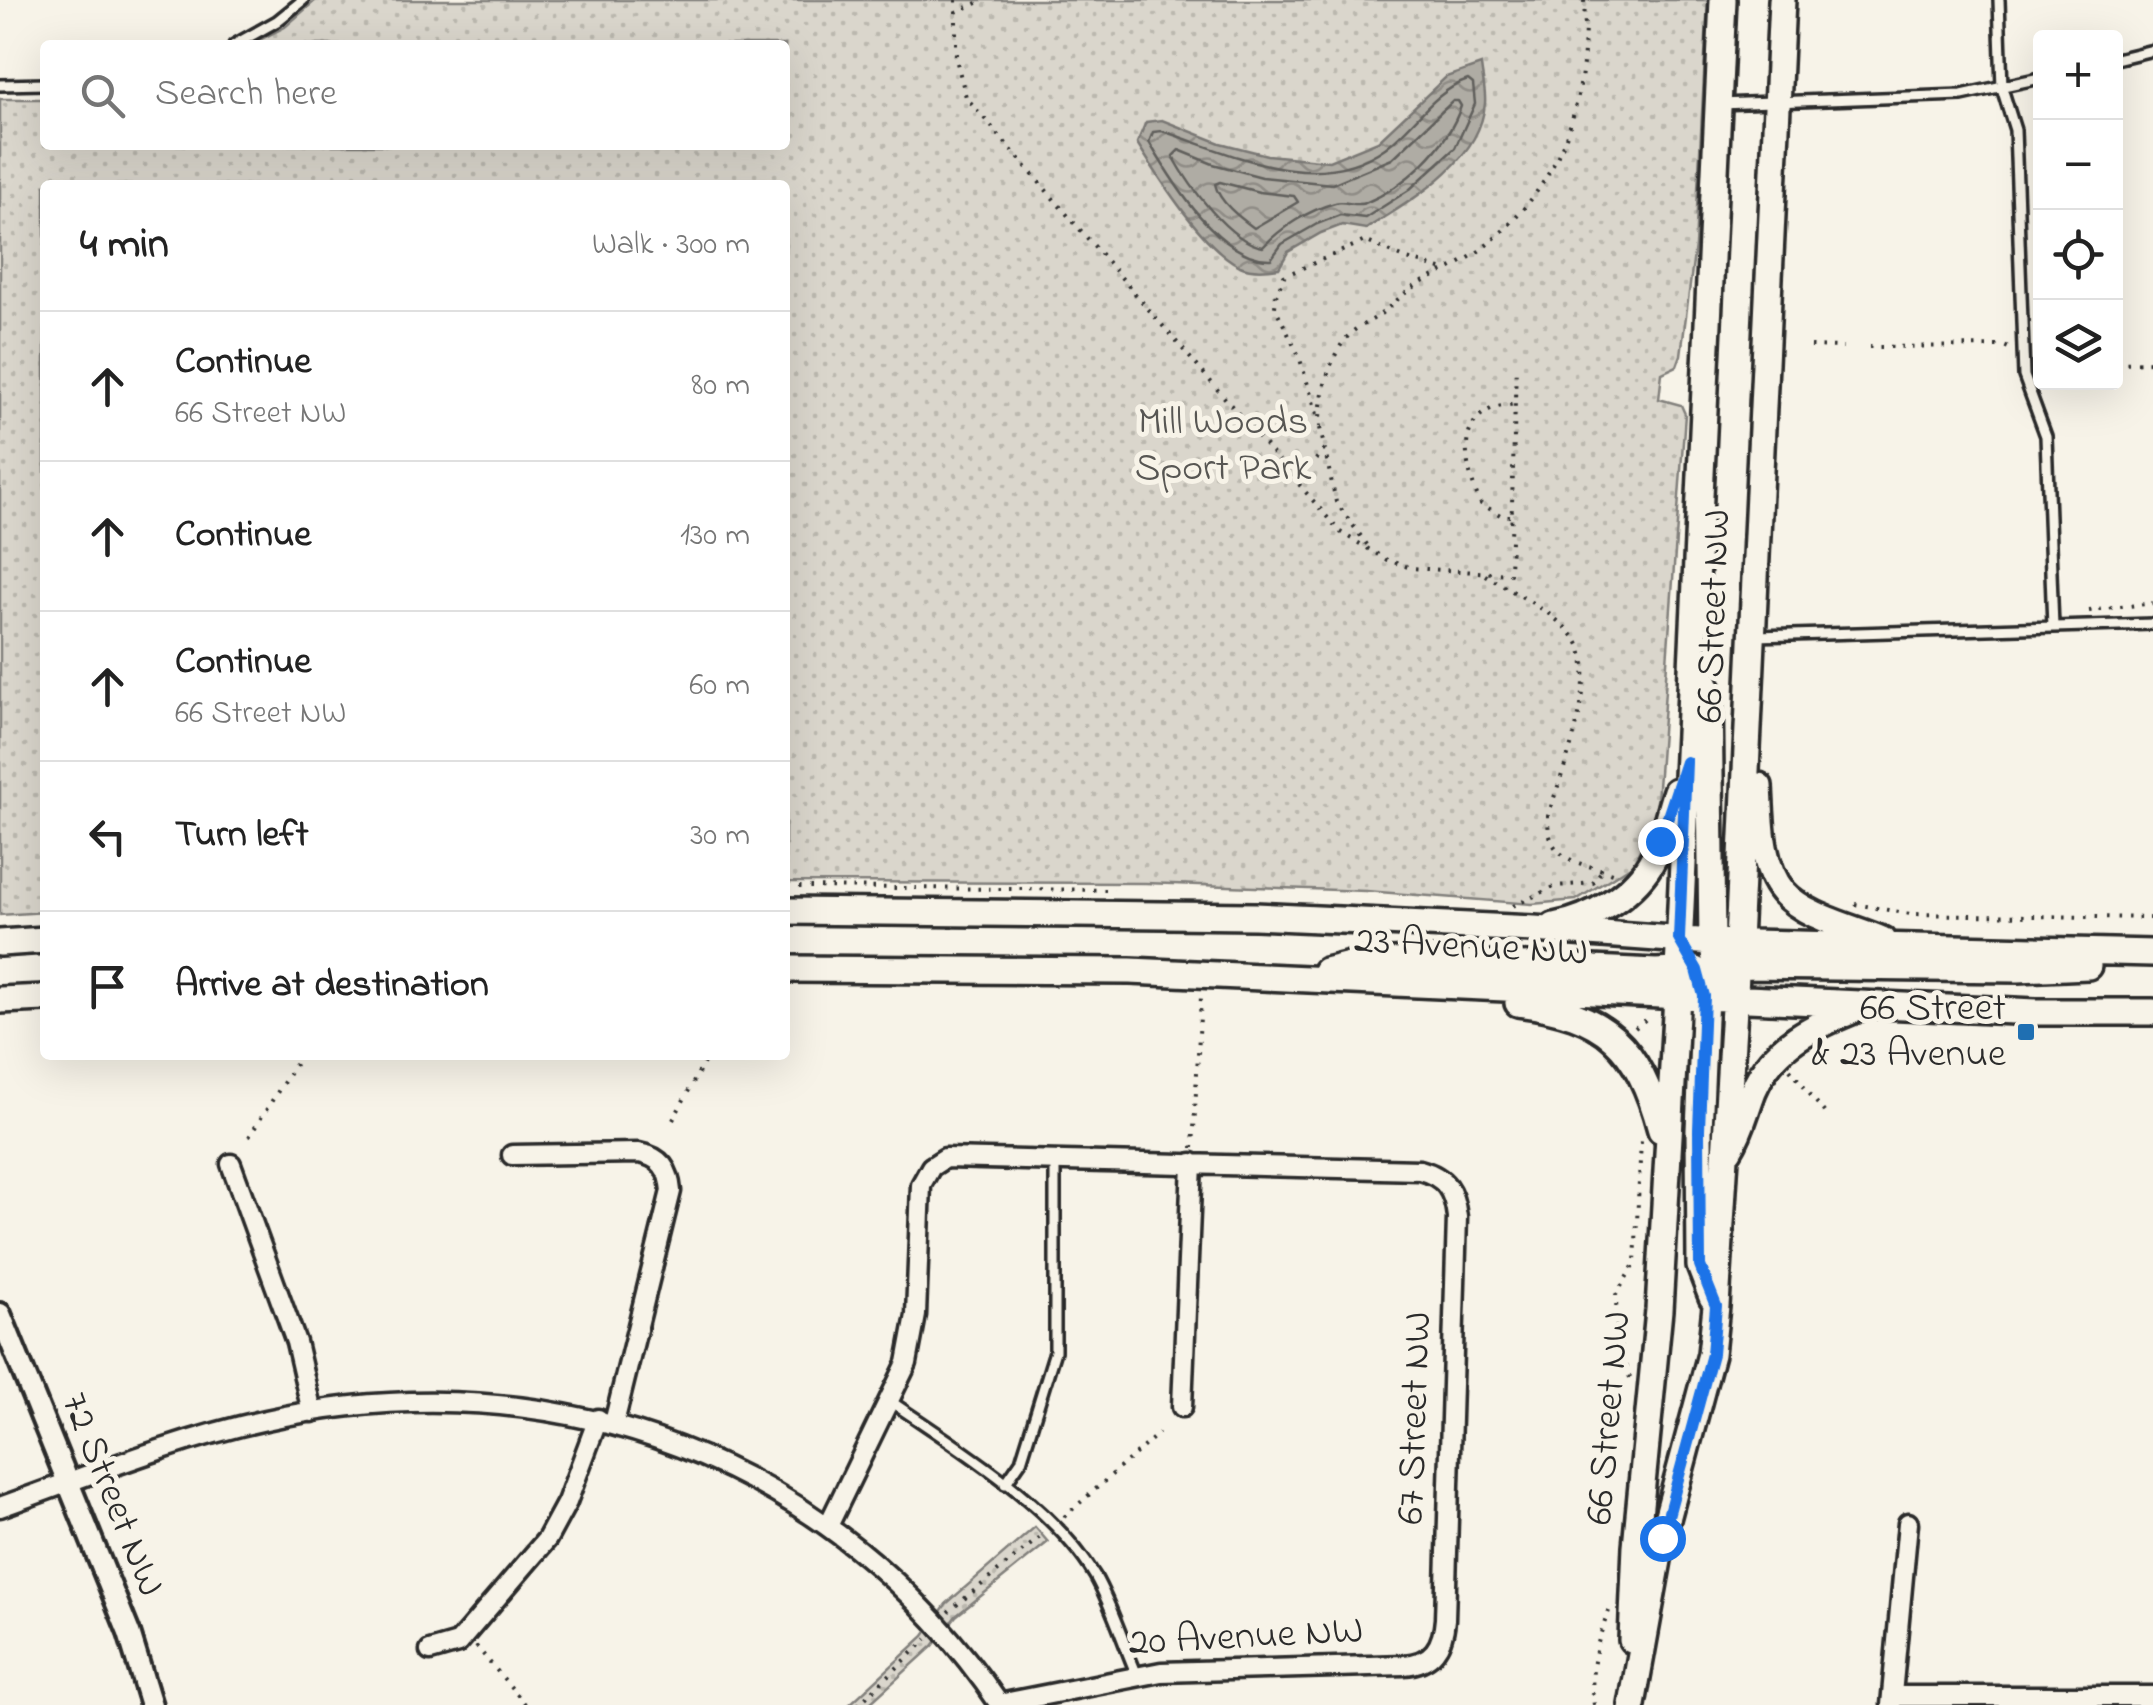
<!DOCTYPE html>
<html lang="en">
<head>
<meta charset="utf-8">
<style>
  :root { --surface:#fff; --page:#f6f6f6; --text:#222; --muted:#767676; --line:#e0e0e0 }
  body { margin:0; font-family:"Indie Flower",sans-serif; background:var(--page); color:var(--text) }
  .controls { position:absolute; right:30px; top:30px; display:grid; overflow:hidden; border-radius:10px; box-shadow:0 10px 40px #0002 }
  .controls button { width:90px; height:90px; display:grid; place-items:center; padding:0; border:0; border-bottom:2px solid var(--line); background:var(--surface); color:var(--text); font:50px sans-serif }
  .stop { position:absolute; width:30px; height:30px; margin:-22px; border:8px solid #1a73e8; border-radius:50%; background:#fff }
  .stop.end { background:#1a73e8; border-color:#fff; box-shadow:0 2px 10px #0008 }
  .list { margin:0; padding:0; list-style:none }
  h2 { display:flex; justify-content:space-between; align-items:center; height:130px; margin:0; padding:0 40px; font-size:42px }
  h2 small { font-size:32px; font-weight:400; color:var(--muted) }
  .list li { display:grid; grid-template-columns:65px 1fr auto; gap:30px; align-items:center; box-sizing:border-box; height:150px; padding:0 40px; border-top:2px solid var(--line) }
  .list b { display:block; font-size:38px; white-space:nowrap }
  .list p { margin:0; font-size:32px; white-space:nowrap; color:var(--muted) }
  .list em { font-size:32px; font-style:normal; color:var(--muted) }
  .icon { flex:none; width:55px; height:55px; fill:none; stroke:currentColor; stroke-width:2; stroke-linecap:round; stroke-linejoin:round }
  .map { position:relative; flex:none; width:2153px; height:1705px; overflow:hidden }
  .search { position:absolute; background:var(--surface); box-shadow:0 10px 40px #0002; left:40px; top:40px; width:750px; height:110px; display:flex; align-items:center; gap:25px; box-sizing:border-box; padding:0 35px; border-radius:10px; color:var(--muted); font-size:38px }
  .panel { position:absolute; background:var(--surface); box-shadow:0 10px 40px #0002; left:40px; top:180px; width:750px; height:880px; border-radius:10px }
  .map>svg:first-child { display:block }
</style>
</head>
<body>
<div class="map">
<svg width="2153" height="1705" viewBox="0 0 2153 1705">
  <defs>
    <pattern id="park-dots" width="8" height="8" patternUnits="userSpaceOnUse" patternTransform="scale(2.5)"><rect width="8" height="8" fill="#dad6cc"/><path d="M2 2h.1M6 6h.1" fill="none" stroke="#bbb8af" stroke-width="1.8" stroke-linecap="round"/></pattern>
    <pattern id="water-waves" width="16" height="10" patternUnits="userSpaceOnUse" patternTransform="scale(2.5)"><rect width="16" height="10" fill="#afaca4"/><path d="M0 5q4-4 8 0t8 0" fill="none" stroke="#8f8c86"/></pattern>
  </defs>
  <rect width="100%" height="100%" fill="#f7f3e8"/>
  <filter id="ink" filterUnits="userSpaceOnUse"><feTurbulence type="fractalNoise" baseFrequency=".01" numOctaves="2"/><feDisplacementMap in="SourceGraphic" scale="20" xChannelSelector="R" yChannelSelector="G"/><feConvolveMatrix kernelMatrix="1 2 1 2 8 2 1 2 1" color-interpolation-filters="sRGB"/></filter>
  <g filter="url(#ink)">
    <path fill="url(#park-dots)" stroke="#82807c" stroke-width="2.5" d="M316 0H1708L1695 246 1681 355 1677 366 1662 373 1659 399 1681 405 1685 414 1657 801 1651 829 1632 865 1576 900 1532 904 1366 891 1145 883 785 882V185H45V912L0 915V99H45V145H785V45H250L285 27Z
      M1035 1527 1048 1542 956 1616 933 1646 868 1705H849L924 1636 946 1604Z"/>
    <path fill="url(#water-waves)" stroke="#7a7874" stroke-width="2.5" d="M1481 65C1482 77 1486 91 1485 103 1480 163 1410 201 1366 229L1342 225 1321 233 1288 252 1279 268C1267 270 1251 271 1240 266 1203 248 1159 178 1137 143L1146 122 1162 120 1220 143 1267 155 1329 161 1378 141 1446 77Z"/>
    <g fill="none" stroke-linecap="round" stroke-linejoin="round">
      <path stroke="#605f5b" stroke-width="2.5" d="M1468 80 1473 84 1475 104 1455 148 1409 190 1365 218 1340 215 1317 224 1282 244 1271 259C1220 261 1172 181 1149 142L1153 132 1162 131C1231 153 1316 197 1385 148 1414 127 1432 92 1468 80Z
        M1453 101H1458L1461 106C1448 147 1404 187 1365 203 1355 207 1345 200 1335 203 1309 210 1280 228 1263 247 1229 242 1189 185 1173 156L1179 150 1213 164 1262 177 1332 184 1392 159Z
        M1220 182 1259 192 1294 196 1298 202 1254 228C1239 217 1219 202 1215 184Z"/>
      <defs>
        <path id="service" d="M1999 0 2002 88 2015 130 2024 376 2046 436 2053 627
          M234 45 277 21 303 0
          M2116 59 2153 50
          M0 85 45 84
          M1720 104 1962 95 2040 78
          M1756 636 2153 624
          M890 1401C957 1447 1053 1505 1095 1576 1112 1606 1123 1643 1137 1675
          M1005 1484 1021 1461 1055 1351V1162"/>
        <path id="minor" d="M512 1155 639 1153C661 1157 669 1169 671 1191L614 1423
          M231 1164 296 1342 312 1412
          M1182 1407 1192 1163
          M0 1507C87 1476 175 1440 266 1420 554 1357 834 1459 1000 1705
          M828 1526 907 1363 916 1315 921 1185 931 1167 945 1158 1420 1170C1446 1177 1454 1191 1457 1217L1445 1619C1443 1646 1433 1663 1404 1665L1161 1672 999 1704
          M430 1651 458 1643 547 1539 567 1502 598 1419
          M1892 1696H2153
          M1891 1705 1908 1523"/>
        <path id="tertiary" d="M0 1314 129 1633 151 1705"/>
        <path id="secondary" d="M1695 656 1709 692 1712 942 1715 958
          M1759 786C1761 819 1760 865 1783 892 1805 917 1852 927 1882 940
          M785 911 1255 916 1534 929 1712 942 2153 953
          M1554 926C1592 919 1636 893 1654 857 1664 837 1669 812 1676 791
          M0 943 45 940
          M785 969 1130 971 2036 1012H2153
          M1326 971 1358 963 1421 961 1656 972 1695 970
          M1701 980 1705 996 1699 1130 1700 1266 1712 1297
          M1680 994 1737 966 2018 969 2088 966
          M0 1000 45 998
          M1518 1003C1606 1014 1638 1045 1661 1130
          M1729 1150C1741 1131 1745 1112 1753 1091 1774 1041 1817 1025 1864 1006
          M1632 1640 1636 1546 1659 1310 1676 1014 1723 0
          M1632 1705 1662 1538 1711 1354 1716 1306 1738 942 1782 0"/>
      </defs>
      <use href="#service" stroke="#2b2b2b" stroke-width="16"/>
      <use href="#minor" stroke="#2b2b2b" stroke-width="25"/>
      <use href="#tertiary" stroke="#2b2b2b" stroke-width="28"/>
      <use href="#secondary" stroke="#2b2b2b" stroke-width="32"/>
      <path stroke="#2b2b2b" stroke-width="4" stroke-dasharray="2.5 8" stroke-linecap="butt" d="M956 0V59L966 97 1340 532 1387 560 1411 568 1510 574 1516 365
        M956 12 985 0
        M1811 346 1843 347
        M1869 347 2004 346 2011 349
        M2116 363 2153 362
        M1317 414 1299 356 1275 307 1276 296 1284 276 1365 241 1407 259 1448 271
        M1320 427C1319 398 1329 355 1350 334 1359 325 1373 321 1382 313 1394 303 1405 292 1419 284 1439 273 1460 265 1479 251 1562 187 1590 102 1584 0
        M1320 428 1336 502 1368 546
        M1287 469 1311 465 1324 450
        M1510 516H1502L1481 504C1468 476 1453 426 1491 409 1497 406 1507 406 1514 404
        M1485 575C1513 593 1552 610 1574 637 1604 673 1560 776 1548 816 1547 864 1579 861 1615 874
        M2089 611 2153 603
        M799 887 1114 890
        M1855 904 1910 914 2153 918
        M1513 906 1556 886 1593 883 1602 870
        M1635 1028 1651 1015
        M1790 1069 1828 1117
        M673 1120 708 1055
        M249 1137 301 1055
        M1193 1148 1201 997
        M1630 1378 1617 1336 1616 1295 1635 1263 1641 1140
        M1064 1517 1159 1433
        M948 1612 1045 1533
        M476 1646 526 1705
        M858 1705 927 1639
        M1594 1705C1589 1670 1596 1643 1609 1611"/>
      <use href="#service" stroke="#f7f3e8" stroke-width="9"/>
      <use href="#minor" stroke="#f7f3e8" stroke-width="18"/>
      <use href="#tertiary" stroke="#f7f3e8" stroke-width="20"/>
      <use href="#secondary" stroke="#f7f3e8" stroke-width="25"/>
    </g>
  </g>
  <g fill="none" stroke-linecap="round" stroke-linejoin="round" filter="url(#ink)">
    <path stroke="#1a73e8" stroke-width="12" d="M1660 841 1686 762 1679 939 1697 970 1704 996 1699 1130 1700 1266 1716 1306 1712 1354 1662 1538"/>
  </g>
  <rect fill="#1f6fb2" stroke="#f7f3e8" stroke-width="4" x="2016" y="1022" width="20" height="20" rx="5"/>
  <g text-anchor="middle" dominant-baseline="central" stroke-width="10" stroke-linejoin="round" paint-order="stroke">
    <g font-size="40" fill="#575653" stroke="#f7f3e8">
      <text x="1223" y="423">Mill Woods<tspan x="1223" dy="46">Sport Park</tspan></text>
    </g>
    <g font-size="40" fill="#2b2b2b" stroke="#f7f3e8">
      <text transform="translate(1715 616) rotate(-88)">66 Street NW</text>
      <text transform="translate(1471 948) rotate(3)">23 Avenue NW</text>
      <text transform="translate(1416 1418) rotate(-88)">67 Street NW</text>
      <text transform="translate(1610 1418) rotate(-85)">66 Street NW</text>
      <text transform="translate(111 1495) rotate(68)">72 Street NW</text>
      <text transform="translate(1246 1638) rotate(-3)">20 Avenue NW</text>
    </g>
    <g font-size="40" fill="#2b2b2b" stroke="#f7f3e8" text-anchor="end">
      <text x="2006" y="1009">66 Street<tspan x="2006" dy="46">&amp; 23 Avenue</tspan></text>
    </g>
  </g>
</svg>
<div class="controls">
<button>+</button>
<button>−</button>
<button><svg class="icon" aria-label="locate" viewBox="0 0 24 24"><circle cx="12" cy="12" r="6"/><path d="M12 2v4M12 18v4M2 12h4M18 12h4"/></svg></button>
<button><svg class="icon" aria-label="layers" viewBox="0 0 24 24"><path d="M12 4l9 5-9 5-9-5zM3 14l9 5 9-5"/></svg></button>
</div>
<div class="stop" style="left:1662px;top:1538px"></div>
<div class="stop end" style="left:1660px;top:841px"></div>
<div class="search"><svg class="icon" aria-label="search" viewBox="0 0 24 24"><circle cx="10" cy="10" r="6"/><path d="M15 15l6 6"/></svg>Search here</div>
<section class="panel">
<h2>4 min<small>Walk · 300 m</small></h2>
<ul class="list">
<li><svg class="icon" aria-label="ahead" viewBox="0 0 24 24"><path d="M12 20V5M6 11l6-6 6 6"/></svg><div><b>Continue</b><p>66 Street NW</p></div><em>80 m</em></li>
<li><svg class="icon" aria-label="ahead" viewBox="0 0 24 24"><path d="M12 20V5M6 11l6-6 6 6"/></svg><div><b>Continue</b></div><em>130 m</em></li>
<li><svg class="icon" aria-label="ahead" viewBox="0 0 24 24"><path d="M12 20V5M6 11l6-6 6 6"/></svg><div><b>Continue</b><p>66 Street NW</p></div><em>60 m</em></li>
<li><svg class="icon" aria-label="left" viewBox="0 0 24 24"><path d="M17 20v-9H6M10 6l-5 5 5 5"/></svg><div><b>Turn left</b></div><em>30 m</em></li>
<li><svg class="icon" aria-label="arrive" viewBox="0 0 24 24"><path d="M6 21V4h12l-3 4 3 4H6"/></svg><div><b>Arrive at destination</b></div></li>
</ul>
</section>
</div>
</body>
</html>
